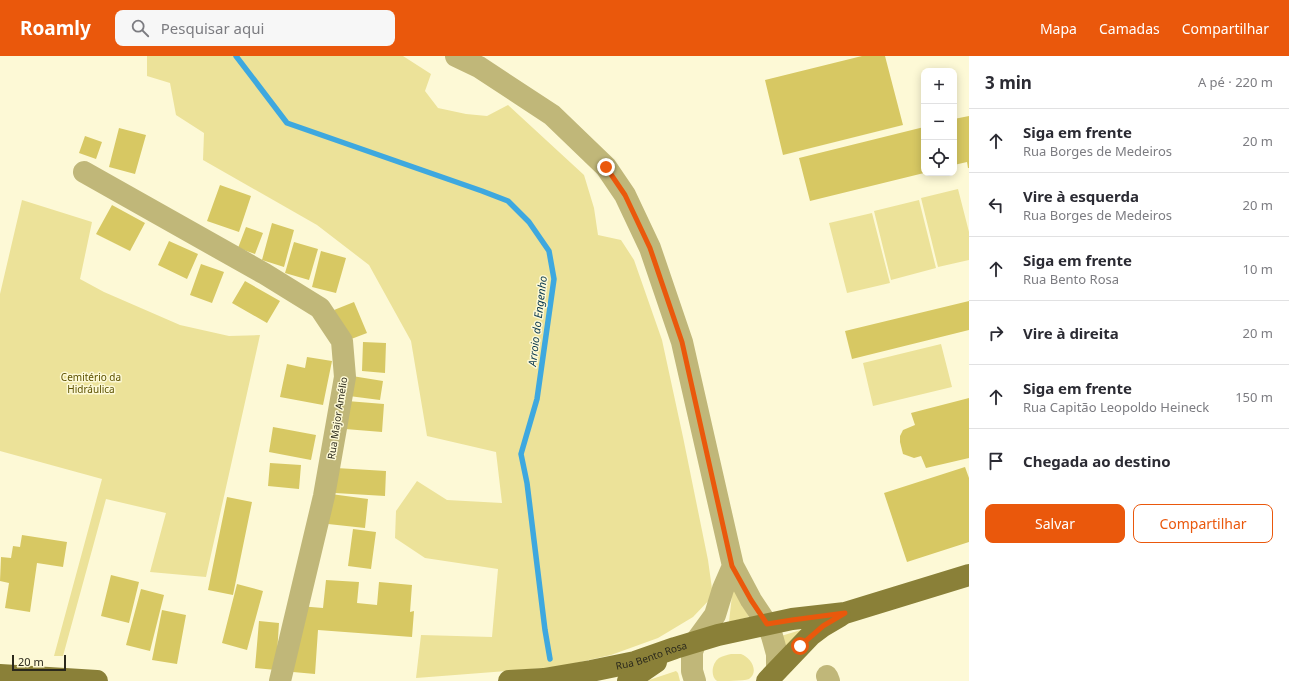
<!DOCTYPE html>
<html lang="pt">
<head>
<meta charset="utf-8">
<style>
  :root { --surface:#fff; --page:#f7f7f7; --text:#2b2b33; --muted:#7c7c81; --line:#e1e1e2; --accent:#ea580c }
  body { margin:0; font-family:"Noto Sans",sans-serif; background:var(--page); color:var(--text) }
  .controls { position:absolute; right:12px; top:12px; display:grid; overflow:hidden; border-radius:8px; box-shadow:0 2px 10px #0003 }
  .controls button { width:36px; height:36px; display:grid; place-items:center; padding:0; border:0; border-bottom:1px solid var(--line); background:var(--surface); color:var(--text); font:20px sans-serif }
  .scale { position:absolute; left:12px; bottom:10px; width:54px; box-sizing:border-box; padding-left:4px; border:2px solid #2b291c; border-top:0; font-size:11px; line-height:14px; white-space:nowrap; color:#2b291c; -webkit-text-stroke:3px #fdf9d6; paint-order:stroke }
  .stop { position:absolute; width:12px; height:12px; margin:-9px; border:3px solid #ea580c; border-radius:50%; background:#fff }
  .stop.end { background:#ea580c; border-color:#fff; box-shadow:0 1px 4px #0008 }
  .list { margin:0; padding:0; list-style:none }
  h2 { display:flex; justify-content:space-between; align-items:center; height:52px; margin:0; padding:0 16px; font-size:17px }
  h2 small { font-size:13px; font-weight:400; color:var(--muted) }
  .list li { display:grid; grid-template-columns:26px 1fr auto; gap:12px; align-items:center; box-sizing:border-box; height:64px; padding:0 16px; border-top:1px solid var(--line) }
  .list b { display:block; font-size:15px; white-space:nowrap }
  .list p { margin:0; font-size:13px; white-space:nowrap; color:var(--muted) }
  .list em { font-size:13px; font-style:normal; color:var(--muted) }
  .actions { display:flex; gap:8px; padding:12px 16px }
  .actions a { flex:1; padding:9px 0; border:1px solid var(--accent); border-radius:8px; text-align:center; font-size:14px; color:var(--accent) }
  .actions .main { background:var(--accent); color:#fff }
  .icon { flex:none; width:22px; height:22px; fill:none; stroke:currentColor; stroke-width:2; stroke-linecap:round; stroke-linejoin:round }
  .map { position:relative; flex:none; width:969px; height:625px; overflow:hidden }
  header { display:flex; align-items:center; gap:24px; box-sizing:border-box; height:56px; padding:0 20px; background:var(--accent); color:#fff }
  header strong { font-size:19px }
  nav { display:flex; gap:22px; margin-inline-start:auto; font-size:14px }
  .search { width:280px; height:36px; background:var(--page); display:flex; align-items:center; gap:10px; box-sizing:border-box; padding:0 14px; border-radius:8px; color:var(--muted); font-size:15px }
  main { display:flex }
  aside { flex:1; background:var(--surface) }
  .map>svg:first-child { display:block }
</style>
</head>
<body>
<header>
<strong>Roamly</strong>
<div class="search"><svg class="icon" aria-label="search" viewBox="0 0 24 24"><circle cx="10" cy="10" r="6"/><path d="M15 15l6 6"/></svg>Pesquisar aqui</div>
<nav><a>Mapa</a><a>Camadas</a><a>Compartilhar</a></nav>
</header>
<main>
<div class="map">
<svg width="969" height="625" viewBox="0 0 969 625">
  <rect width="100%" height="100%" fill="#fdf9d6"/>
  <path fill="#ece299" d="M147 0H403L431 18 425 35 438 52 466 58 487 60 508 49 584 119 594 152 598 179 621 184 634 204 662 284 683 381 708 504 713 540 693 561 658 582 611 599 558 611 416 622 421 579 492 581 498 513 425 502 395 482 396 455 417 425 447 444 502 447 496 396 427 380 411 285 369 209 317 169 203 104 204 77 176 59 170 27 147 20Z
    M958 133 969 176V204L938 211 921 142Z
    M22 144 92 166 80 223 104 236 180 269 229 280 260 279 206 521 150 516 166 457 106 443 63 600H54L102 423 0 395V238Z
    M919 144 936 212 891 224 874 155Z
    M872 157 890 227 847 237 829 167Z
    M941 288 952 331 873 350 863 307Z
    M733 530 749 561 729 566Z
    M814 570 787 593 781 580Z
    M731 598C734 598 738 598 741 598 750 601 760 615 749 623 743 625 725 625 717 625 710 620 712 607 719 602 722 600 727 599 731 598Z
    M676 615 678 617 680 625H646Z"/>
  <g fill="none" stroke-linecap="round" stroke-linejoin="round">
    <path stroke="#3ea8df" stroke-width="5.5" d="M236 0 287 67 482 135 508 145 529 166 549 195 554 223 537 343 521 398 527 427 545 574 550 603"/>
  </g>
  <path fill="#d7c863" d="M862 0H885L903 69 783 99 765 24Z
    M969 60V112H968L967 106 954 109V63Z
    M924 71V117L810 145 799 102Z
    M119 72 146 79 135 118 109 111Z
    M85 80 102 86 96 103 79 97Z
    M220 129 251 140 239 176 207 165Z
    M112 149 145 167 130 195 96 178Z
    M272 167 294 174 284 211 262 204Z
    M246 171 263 177 255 198 238 192Z
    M169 185 198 198 187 223 158 209Z
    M294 186 318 193 309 224 285 217Z
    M321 195 346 202 336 237 312 231Z
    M201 208 224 216 212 247 190 239Z
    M245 225 280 245 267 267 232 247Z
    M969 245V274L852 303 845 275Z
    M354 246 367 277 346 285 334 254Z
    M363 286 386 287 385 317 362 315Z
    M307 301 332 305 323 349 280 341 287 308 305 312Z
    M352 320 383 325 380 344 349 340Z
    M969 342V402L926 412 921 400 914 402 903 398 900 386V380L903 374 915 369 911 357Z
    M347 345 384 348 382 376 345 373Z
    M273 371 316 379 311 404 269 396Z
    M270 407 301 409 299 433 268 430Z
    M965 411 969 422V486L907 506 884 437Z
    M336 412 386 415 385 440 335 437Z
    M331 438 368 443 365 472 328 468Z
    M227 441 252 446 233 539 208 534Z
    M353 473 376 476 371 513 348 510Z
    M22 479 67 486 63 511 37 507 30 556 5 552 9 527 0 525 1 501 11 502 13 490 20 491Z
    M111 519 139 526 129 567 101 560Z
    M326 524 359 526 357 547 377 549 379 526 412 529 410 556 414 555 412 581 318 574 315 618 293 616 299 550 323 552Z
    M237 528 263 535 247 594 222 587Z
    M141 533 164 539 150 595 126 589Z
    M162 554 186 559 177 608 152 604Z
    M259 565 279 567 276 614 255 612Z"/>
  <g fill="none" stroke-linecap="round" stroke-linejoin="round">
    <path stroke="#c0b779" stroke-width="22" d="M456 0 479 11 552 59 606 111 625 139 650 192 682 286 733 510 751 544 767 568 772 580 777 598V614
      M84 116 265 218 320 252 342 285 345 321 324 440 280 625
      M827 620 829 625
      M695 625 692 615V596L696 585 715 559 723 533 733 510"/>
    <g stroke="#8a8038" stroke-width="22">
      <path d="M0 619 97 625"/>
      <path id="s1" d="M509 625 544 623 591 615 635 606 675 592 718 579 792 563 845 557 969 519"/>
      <path d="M628 625 656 606"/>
      <path d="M767 625 811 579 823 570 840 560"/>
    </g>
  </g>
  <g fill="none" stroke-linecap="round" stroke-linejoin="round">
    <path stroke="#ea580c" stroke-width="5" d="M606 111 625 139 650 192 682 286 732 510 751 544 767 568 792 564 845 557 823 570 800 590"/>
  </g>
  <g text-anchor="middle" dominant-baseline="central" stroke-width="3" stroke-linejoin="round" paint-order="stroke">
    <g font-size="10" fill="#5d5200" stroke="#fdf9d6">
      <text x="91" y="321">Cemitério da<tspan x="91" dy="12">Hidráulica</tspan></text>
    </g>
    <g font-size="10" fill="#2b291c" stroke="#fdf9d6">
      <text transform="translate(337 362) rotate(-81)">Rua Major Amélio</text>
      <text stroke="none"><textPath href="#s1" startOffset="145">Rua Bento Rosa</textPath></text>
    </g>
    <g font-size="11" font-style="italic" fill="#07364c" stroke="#fdf9d6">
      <text transform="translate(537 265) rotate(-83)">Arroio do Engenho</text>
    </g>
  </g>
</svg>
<div class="controls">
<button>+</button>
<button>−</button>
<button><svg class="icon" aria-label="locate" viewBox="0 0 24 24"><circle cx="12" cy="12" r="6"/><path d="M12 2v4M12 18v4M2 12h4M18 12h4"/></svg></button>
</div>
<div class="scale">20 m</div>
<div class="stop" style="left:800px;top:590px"></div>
<div class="stop end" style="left:606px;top:111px"></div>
</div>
<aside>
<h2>3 min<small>A pé · 220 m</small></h2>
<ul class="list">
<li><svg class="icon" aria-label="ahead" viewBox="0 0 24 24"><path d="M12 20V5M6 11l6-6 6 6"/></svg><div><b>Siga em frente</b><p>Rua Borges de Medeiros</p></div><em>20 m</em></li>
<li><svg class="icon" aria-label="left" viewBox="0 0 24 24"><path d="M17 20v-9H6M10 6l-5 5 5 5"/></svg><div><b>Vire à esquerda</b><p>Rua Borges de Medeiros</p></div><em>20 m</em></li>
<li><svg class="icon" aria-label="ahead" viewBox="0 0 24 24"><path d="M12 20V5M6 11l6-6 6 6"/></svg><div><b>Siga em frente</b><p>Rua Bento Rosa</p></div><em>10 m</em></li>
<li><svg class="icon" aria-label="right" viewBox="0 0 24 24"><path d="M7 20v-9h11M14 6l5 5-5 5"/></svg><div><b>Vire à direita</b></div><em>20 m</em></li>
<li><svg class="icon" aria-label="ahead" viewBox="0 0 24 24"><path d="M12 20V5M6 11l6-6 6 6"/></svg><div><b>Siga em frente</b><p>Rua Capitão Leopoldo Heineck</p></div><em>150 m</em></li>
<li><svg class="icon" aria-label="arrive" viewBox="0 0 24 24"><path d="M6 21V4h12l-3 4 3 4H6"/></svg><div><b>Chegada ao destino</b></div></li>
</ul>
<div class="actions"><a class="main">Salvar</a><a>Compartilhar</a></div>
</aside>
</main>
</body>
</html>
